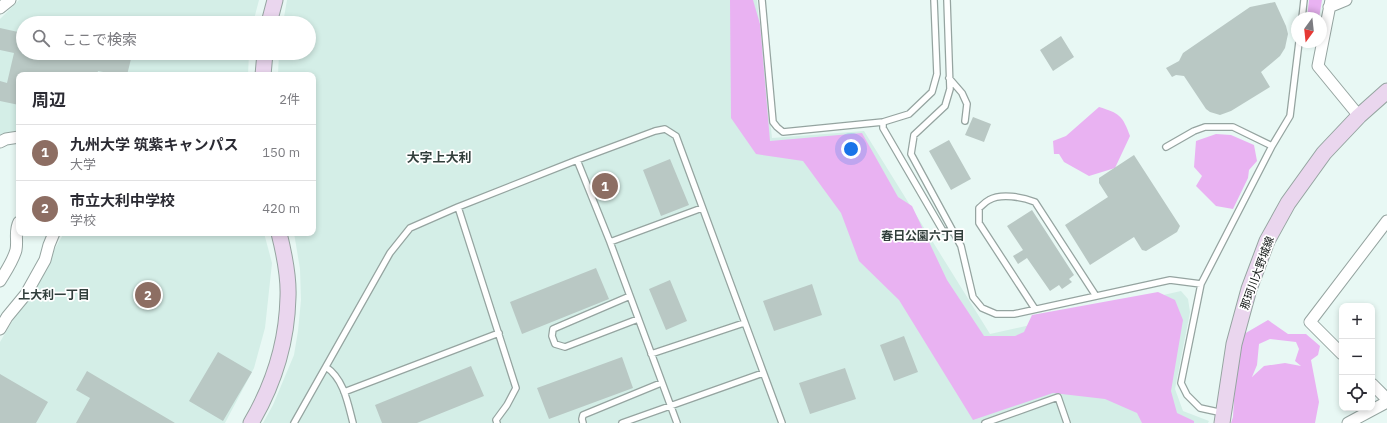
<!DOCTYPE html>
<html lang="ja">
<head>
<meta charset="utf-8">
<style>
  :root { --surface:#fff; --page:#f2f2f3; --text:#2b2b33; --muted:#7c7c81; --line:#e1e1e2; --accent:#0f766e }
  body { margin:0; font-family:"IBM Plex Sans","Noto Sans JP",sans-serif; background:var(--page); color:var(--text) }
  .controls { position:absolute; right:12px; bottom:12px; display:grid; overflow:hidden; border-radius:8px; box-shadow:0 2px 6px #0003 }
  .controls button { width:36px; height:36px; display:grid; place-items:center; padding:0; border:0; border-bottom:1px solid var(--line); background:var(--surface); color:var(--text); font:20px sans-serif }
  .compass { position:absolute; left:1291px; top:12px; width:36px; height:36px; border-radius:50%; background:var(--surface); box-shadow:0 2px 6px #0003; rotate:195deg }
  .you { position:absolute; left:851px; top:149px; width:14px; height:14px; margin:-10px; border:3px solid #fff; border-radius:50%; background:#1a73e8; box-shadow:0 0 0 6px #1a73e833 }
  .badge { display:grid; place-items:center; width:26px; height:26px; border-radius:50%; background:var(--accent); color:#fff; font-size:13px; font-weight:700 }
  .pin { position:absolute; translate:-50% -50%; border:2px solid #fff; box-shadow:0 1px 4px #0006 }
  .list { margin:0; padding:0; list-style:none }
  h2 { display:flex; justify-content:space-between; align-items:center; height:52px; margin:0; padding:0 16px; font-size:17px }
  h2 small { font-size:13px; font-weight:400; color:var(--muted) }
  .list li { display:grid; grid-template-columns:26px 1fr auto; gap:12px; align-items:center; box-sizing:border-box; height:56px; padding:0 16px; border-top:1px solid var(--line) }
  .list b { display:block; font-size:15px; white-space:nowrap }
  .list p { margin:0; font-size:13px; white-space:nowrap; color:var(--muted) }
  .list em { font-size:13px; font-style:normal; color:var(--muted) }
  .icon { flex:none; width:22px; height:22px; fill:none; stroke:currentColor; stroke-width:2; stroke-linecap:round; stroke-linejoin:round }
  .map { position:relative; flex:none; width:1387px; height:423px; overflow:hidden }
  .search { position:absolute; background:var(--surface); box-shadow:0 2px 6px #0003; left:16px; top:16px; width:300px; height:44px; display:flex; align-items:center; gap:10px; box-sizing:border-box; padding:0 14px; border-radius:22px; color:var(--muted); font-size:15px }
  .panel { position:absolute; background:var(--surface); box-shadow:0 2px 6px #0003; left:16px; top:72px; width:300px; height:164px; border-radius:8px }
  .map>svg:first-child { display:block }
</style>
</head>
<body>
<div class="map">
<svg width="1387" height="423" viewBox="0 0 1387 423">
  <rect width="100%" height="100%" fill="#e8f8f4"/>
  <path fill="#d4eee7" d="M19 0H259L253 23H23V53H249L248 75H19V131L0 137V19Z
    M287 0H757L772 138 864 131 990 334 1181 291 1188 299 1190 312 1175 389 1183 411 1209 421 1208 423H263L273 405 294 355 298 331 301 300 300 269 294 233H313V75H278L279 53H309V23H283Z
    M64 233H264L272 263 265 328 254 368 225 423H0V342Z"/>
  <path fill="#e9b2f2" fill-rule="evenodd" d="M730 0H753L760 24 770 141 862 133 898 197 912 206 947 280 984 336H1015L1024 332 1032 315 1158 292 1175 300 1183 320 1171 391 1177 413 1194 421V423H1142L1137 413 1105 399 1053 393 973 420 899 300 859 261 841 213 803 161 756 154 731 118Z
    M1309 0H1322L1319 18H1307Z
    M1099 107C1119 113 1123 116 1130 136L1115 168 1089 176 1064 162 1059 154H1054L1053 141 1066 136Z
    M1216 134 1231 135 1254 145 1257 161 1249 170 1248 178 1233 209 1216 206 1196 186 1202 176 1194 167 1196 141Z
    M1268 320 1288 334H1306L1320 346 1318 355 1311 360 1319 402 1315 423H1231L1233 417 1235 383 1244 334ZM1270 339 1296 342 1299 349 1295 361 1301 366 1285 363 1264 366 1252 377 1257 365 1259 344Z"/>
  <path fill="#b9c8c4" d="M1275 2 1286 26 1288 34 1285 48 1280 56 1261 72 1270 87 1231 111 1220 115 1210 112 1206 109 1184 76 1176 75 1172 77 1166 68 1179 61 1183 53 1250 7Z
    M0 28 18 32 19 29 23 30V53H122L132 55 127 75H119L98 71 97 75H19V105L0 101V81L7 83 14 53 0 50Z
    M1061 36 1074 57 1053 71 1040 50Z
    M973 117 991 124 984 142 965 135Z
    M949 140 971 179 951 190 929 151Z
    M1134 155 1180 226 1177 232 1146 251 1142 250 1134 237 1090 265 1065 225 1108 197 1099 183V178Z
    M670 159 689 205 661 216 643 170Z
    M1032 210 1074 275 1069 279 1072 282 1062 289 1059 285 1050 291 1027 258 1018 264 1013 256 1023 250 1007 226Z
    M596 268 609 299 522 334 510 302Z
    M670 280 687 321 666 330 649 289Z
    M812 284 822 315 774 331 763 301Z
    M904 336 918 372 894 381 880 345Z
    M218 352 252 372 223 421 189 401Z
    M622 357 633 388 549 419 537 388Z
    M471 366 484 396 417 423H382L375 405Z
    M845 368 856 399 810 414 799 383Z
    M87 371 175 423H76L90 398 76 390Z
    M0 374 48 402 36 423H0Z"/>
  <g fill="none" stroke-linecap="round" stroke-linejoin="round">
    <defs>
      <path id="lane" d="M762 0 773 122 777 127 783 132 883 122 909 114 932 92 937 74 934 0
        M947 0 950 89 945 106 914 135 911 154 961 246 973 297 982 308 996 314H1014L1170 280 1201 284
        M1302 18 1304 0
        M949 78 962 93 967 104 965 121
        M883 122V128L943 231 954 232
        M1166 147 1194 131 1205 127H1233L1272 146
        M577 160 610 242 677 423
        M458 207 516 388 507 405 496 420 497 423
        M610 242 702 208
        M630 296 553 329 552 336 555 344 565 347 638 319
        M1035 309 979 223V208C982 206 985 202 989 200 1001 193 1022 197 1035 202L1096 296
        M651 354 744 323
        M326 367C344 379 348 404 353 423
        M344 392 499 333
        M1223 413 1200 408 1187 395 1181 383 1201 284 1272 146 1290 116 1299 42
        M294 423 390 253 410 228 458 207 577 160 655 131 665 129 676 136 782 423
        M583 423 582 419 583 415 661 383
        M622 423 763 373
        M985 423 1058 397 1067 423"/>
      <path id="street" d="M1331 0 1318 66 1359 116
        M1329 7 1346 0
        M0 8 10 0
        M0 142 6 139 19 137
        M0 281C6 271 13 261 16 250 18 240 14 231 19 222
        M0 329 7 317 26 294 45 260 49 245 54 233
        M1342 354 1310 322 1387 221
        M1372 384 1387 399
        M1348 423 1387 402"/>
      <path id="secondary" d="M269 23 275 0
        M263 75 265 53
        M251 423C274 384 287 342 288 297 289 276 284 253 279 233
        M1222 423 1234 344 1249 289 1267 241 1288 203 1324 153 1359 116 1387 91"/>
    </defs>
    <use href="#lane" stroke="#95a4a0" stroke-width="8"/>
    <use href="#street" stroke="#95a4a0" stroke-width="13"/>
    <use href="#secondary" stroke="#95a4a0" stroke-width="17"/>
    <use href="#lane" stroke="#fff" stroke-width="5.5"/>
    <use href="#street" stroke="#fff" stroke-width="11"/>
    <use href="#secondary" stroke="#ead6ee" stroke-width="15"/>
  </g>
  <g text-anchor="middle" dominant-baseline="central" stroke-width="3.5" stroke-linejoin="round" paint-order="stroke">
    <g font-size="11" fill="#0e1312" stroke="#fff">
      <text transform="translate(1257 273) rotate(-70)">那珂川大野城線</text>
    </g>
    <g font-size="12" font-weight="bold" fill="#323f3c" stroke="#fff">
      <text x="923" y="235">春日公園六丁目</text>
      <text x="54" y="294">上大利一丁目</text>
    </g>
    <g font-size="13" font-weight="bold" fill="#323f3c" stroke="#fff">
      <text x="439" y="157">大字上大利</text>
    </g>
  </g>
</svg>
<div class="controls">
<button>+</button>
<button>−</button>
<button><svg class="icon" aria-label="locate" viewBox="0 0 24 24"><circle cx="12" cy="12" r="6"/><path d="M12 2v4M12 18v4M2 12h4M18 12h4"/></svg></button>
</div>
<svg class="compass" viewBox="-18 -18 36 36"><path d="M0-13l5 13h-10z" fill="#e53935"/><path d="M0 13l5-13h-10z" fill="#7c7c81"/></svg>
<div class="you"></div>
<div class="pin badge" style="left:605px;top:186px;background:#8d6e63">1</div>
<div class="pin badge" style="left:148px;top:295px;background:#8d6e63">2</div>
<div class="search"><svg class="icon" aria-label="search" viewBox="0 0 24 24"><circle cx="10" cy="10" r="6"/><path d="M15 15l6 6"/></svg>ここで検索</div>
<section class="panel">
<h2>周辺<small>2件</small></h2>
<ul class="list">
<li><span class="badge" style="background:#8d6e63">1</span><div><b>九州大学 筑紫キャンパス</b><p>大学</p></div><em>150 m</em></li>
<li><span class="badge" style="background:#8d6e63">2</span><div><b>市立大利中学校</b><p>学校</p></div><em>420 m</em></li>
</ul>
</section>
</div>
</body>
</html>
